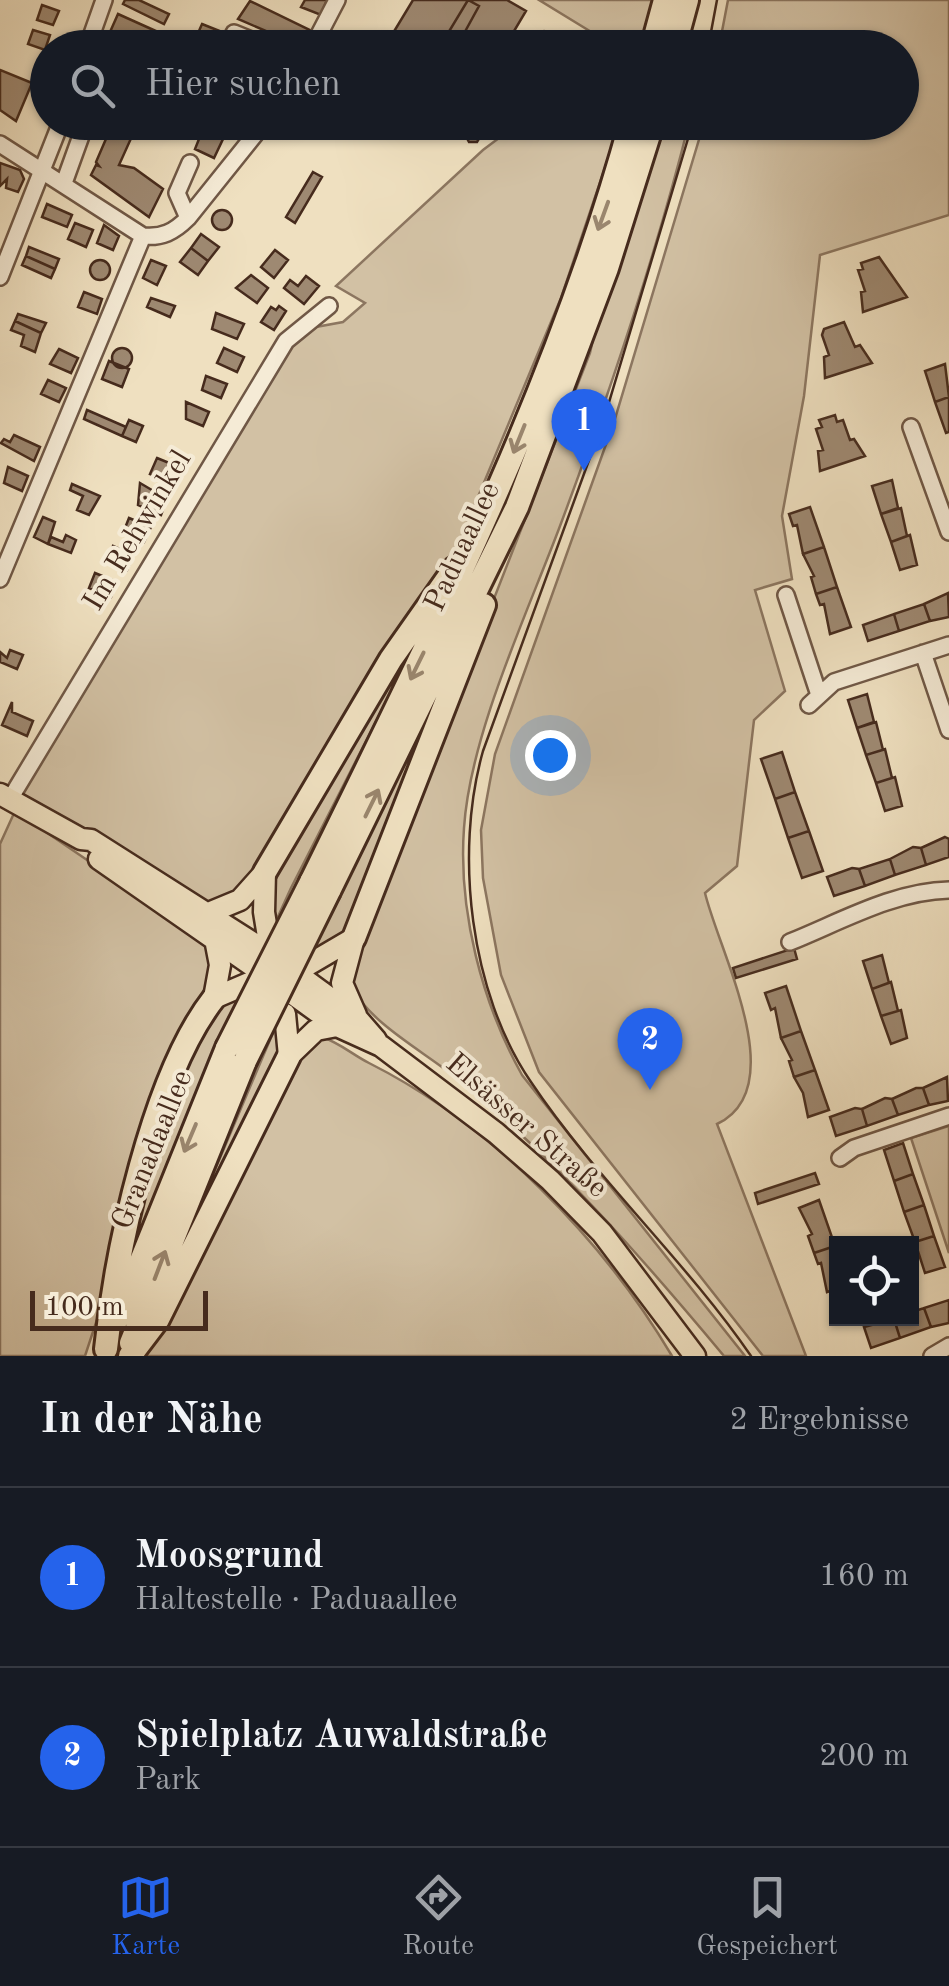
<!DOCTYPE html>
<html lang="de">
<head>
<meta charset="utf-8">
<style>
  :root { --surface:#171b24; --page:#20242c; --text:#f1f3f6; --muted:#9ea1a6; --line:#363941; --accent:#2563eb }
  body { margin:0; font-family:"Old Standard TT",serif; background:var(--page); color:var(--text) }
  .controls { position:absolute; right:30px; bottom:30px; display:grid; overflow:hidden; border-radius:0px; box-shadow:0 2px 8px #0004 }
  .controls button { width:90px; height:90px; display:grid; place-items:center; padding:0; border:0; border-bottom:2px solid var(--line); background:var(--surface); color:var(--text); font:50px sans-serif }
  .scale { position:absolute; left:30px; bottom:25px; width:178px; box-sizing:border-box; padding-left:10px; border:5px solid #462b1d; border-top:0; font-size:28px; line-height:35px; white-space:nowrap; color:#462b1d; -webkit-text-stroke:8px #f5ebd6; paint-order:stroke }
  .you { position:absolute; left:550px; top:755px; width:35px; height:35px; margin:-25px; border:8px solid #fff; border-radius:50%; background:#1a73e8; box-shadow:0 0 0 15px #1a73e833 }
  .badge { display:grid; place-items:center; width:65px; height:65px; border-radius:50%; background:var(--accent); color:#fff; font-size:32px; font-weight:700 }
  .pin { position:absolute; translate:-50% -82px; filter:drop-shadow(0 2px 5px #0008) }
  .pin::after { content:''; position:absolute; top:52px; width:35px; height:30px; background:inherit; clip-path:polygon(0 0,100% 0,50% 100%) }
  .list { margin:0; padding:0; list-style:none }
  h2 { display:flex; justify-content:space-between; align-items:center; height:130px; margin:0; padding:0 40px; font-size:42px }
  h2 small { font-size:32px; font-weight:400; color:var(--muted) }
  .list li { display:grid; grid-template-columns:65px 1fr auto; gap:30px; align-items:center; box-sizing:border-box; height:180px; padding:0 40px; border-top:2px solid var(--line) }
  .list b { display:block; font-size:38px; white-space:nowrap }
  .list p { margin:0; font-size:32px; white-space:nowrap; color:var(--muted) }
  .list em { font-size:32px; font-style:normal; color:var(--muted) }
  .icon { flex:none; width:55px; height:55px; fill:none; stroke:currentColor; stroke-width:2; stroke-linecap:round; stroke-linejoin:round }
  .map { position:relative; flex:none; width:949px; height:1356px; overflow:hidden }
  .search { position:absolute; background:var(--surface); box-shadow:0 2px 8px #0004; left:30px; right:30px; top:30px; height:110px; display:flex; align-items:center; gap:25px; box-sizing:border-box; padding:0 35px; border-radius:55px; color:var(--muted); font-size:38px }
  .sheet { height:490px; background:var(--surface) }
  nav { display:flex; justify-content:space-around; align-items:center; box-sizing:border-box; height:140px; border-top:2px solid var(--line); background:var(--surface); font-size:28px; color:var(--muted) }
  nav a { display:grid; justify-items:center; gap:5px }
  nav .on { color:var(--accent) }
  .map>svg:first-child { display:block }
</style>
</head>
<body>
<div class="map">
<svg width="949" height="1356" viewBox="0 0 949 1356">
  <rect width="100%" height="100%" fill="#efe0c0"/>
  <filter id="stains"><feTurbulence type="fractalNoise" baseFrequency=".002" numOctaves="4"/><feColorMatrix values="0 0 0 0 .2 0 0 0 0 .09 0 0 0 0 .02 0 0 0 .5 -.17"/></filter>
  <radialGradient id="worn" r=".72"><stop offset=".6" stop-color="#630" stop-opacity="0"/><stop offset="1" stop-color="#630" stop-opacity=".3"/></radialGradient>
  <path fill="#d2c1a4" stroke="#8c7660" stroke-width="2.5" d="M539 0H654L642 48 601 47 606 41Z
    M728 0H949V215L820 255 804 396 782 516 792 579 755 590 785 691 754 720 737 866 705 893C719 952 793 1088 717 1124L806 1356H763L539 1072 501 975 483 878 481 830 495 754 614 422 704 123 902 122V48L719 47Z
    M519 123H620L561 298 460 540 237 898 210 904 124 849 20 795 287 351 316 327 343 322 365 303 336 286 483 150Z
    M662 123H689C655 259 609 395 560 526 527 614 470 735 464 828 458 911 482 1003 522 1075L745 1356H724C644 1260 560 1164 464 1084 425 1051 376 1029 349 985L375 903 590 353 601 303Z
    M436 604 291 888 271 932V879Z
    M461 640 348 931 307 959Z
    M15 811 193 932 207 945 213 968 85 1356H0V844Z
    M243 993 123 1277 180 1062 220 1003Z
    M278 1021 280 1051 164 1290Z
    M322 1037C340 1043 353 1055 369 1063 492 1125 602 1238 672 1356H144L294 1060Z
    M949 1126V1253L911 1138Z"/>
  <path fill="#9e8972" stroke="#462b1d" stroke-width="2.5" d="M125 0H139L169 14 164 24 123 4Z
    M305 0H327L321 15 301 7Z
    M413 0H507L526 11 504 48H384Z
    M468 0 479 6 456 48H439Z
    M250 1 310 30 303 47 238 19Z
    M42 5 59 11 53 25 37 20Z
    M118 14 158 32 151 48H137L138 44 110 32Z
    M202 24 222 32 215 48 195 40Z
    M33 30 50 35 45 50 28 44Z
    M544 31 561 40 563 48H518L525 36Z
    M0 70 32 83 16 121 0 110Z
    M207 122H249L243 138Z
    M112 125 133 134 119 165 134 168 163 189 149 217 91 175 96 165 99 166 96 162Z
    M468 125H480L483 132 477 142H469L463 131Z
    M203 129 223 139 214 158 195 149Z
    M0 163 20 170 24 179 18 192 6 188 7 179 0 186Z
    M313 172 322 177 295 223 286 217Z
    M47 204 72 215 67 227 42 217Z
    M212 220a10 10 0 1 1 20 0a10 10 0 1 1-20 0Z
    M75 223 93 230 86 247 68 239Z
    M104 225 119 236 113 250 97 243Z
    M201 234 219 247 208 261 191 248Z
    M29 247 59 259 55 269 26 256Z
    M191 248 208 261 198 275 180 262Z
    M275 250 288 260 274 278 261 267Z
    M26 256 55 269 51 278 22 265Z
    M879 257 907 297 863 312 861 292 865 291 858 270 863 269 861 263Z
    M90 270a10 10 0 1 1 20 0a10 10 0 1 1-20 0Z
    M151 260 166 266 157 285 143 278Z
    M251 275 268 288 257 303 236 288Z
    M306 276 319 286 304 304 284 288 290 280 298 286Z
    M84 292 102 299 97 314 78 307Z
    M151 298 175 306 170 317 147 307Z
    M279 306 286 311 274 330 261 322 271 307 276 310Z
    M216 313 244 324 237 339 212 329Z
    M18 314 46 323 41 333 15 321Z
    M15 321 41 333 35 352 21 346 24 335 11 330Z
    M844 322 855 347 860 345 872 363 825 378 824 357 829 355 822 335 824 329Z
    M112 358a10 10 0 1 1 20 0a10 10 0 1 1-20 0Z
    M224 348 244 357 237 372 217 363Z
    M59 349 78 358 71 373 50 364Z
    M109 361 129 369 122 387 102 379Z
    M945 364 949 397 935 402 925 371Z
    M206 376 227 384 221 398 202 390Z
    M48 380 66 388 59 402 41 394Z
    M949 397V432L946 433 935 402Z
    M186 402 209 412 203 426 186 419Z
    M87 410 126 427 122 436 84 419Z
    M835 415 837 422 843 420 850 440 854 439 865 456 820 471 818 451 823 450 816 429 822 427 819 420Z
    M129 420 143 426 136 442 122 436Z
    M14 435 40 447 34 461 1 443 4 439 10 442Z
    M157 458 179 467 173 483 150 474Z
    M8 467 28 476 22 491 4 483Z
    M892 480 898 508 881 514 872 486Z
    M140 483 167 499 161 515 138 505Z
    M72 484 100 496 89 515 77 510 83 496 70 490Z
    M810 507 824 547 803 554 797 525 793 526 789 514Z
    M901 508 907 536 891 542 881 514Z
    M43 517 55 522 48 544 34 537Z
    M129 518 151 527 144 542 123 533Z
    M66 535 76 540 71 553 48 544 51 537 63 542Z
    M910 535 917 565 900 570 891 542Z
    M113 546 133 555 127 570 109 562Z
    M824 547 837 587 816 594 811 577 814 576 803 554Z
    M95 573 117 582 111 597 89 588Z
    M837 587 851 627 830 634 824 604 820 605 816 594Z
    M948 593 949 617 930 621 924 604Z
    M924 604 930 621 899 631 894 614Z
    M894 614 899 631 868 641 863 625Z
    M10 650 23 655 17 669 0 662V652L7 658Z
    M867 694 874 722 857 728 848 700Z
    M12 702V712L33 721 27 736 2 725Z
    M876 722 883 750 866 755 857 728Z
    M885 749 892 778 876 783 866 755Z
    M782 752 795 792 775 799 761 759Z
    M895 777 902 806 885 811 876 783Z
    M795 792 809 831 788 838 775 799Z
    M809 831 823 871 802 878 788 838Z
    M945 837 949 839V857L926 865 921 848Z
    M913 847 921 848 926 865 895 875 890 859Z
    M890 859 895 875 865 886 859 869Z
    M852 868 859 869 865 886 834 896 827 877Z
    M794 948 797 959 736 978 733 968Z
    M882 955 889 983 872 989 863 961Z
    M891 982 898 1011 881 1016 872 989Z
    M786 986 801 1031 781 1038 775 1008 771 1010 765 993Z
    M901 1010 907 1038 891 1044 881 1016Z
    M801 1031 815 1070 794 1077 789 1061 792 1060 781 1038Z
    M815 1070 829 1110 808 1117 803 1093 794 1077Z
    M947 1077 948 1101 929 1105 923 1088Z
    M916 1088H923L929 1105 898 1115 892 1099Z
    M885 1098 892 1099 898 1115 867 1126 862 1109Z
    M855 1108 862 1109 867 1126 836 1136 830 1117Z
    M903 1143 913 1174 894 1181 884 1150Z
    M815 1173 819 1184 758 1204 755 1193Z
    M913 1174 924 1205 904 1212 894 1181Z
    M819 1200 835 1246 814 1253 808 1236 812 1234 799 1208Z
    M924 1205 934 1236 915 1242 904 1212Z
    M934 1236 945 1267 925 1273 915 1242Z
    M835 1246 836 1289 827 1292 821 1263 818 1264 814 1253Z
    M949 1300V1323L931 1327 924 1308Z
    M924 1308 931 1327 900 1338 894 1319 912 1318V1312Z
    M894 1319 900 1338 871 1348 864 1327Z"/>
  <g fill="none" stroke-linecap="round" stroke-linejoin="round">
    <defs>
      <path id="minor" d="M234 33 271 48
        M87 48 104 0
        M312 48 337 0
        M0 144 143 236C162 238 174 232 188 218L265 122
        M64 183 86 122
        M188 218 177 193 190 163
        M0 277 61 122
        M911 427 949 532
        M0 579 143 236
        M786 595 818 692
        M923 653 949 730
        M809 705 834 682 949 645
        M10 799 286 341 329 306
        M790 942C840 922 894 891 949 890
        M840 1158 854 1148 949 1116
        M932 1356 949 1346"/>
      <path id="major" d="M0 794 81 839 91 840 264 950
        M99 859 257 969
        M265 872 264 912 269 943
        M211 912 240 900 265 872
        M354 938 342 983 356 1015
        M308 965 354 938
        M304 979 356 1017 376 1040
        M294 995 337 1026 381 1046 496 1133 550 1180 602 1233 695 1356
        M214 998 220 965 215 939
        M214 998 249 983
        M285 1014 289 1056
        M289 1056 316 1030 337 1026"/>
      <path id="highway" d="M652 48 665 0
        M674 48 687 0
        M265 872 391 659 455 568
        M311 882C432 636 558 388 631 122
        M329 891 517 507 607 268 653 122
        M354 938 484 605
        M118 1318 227 1048
        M131 1343 245 1061
        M106 1349C116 1251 153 1076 214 998
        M130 1356 158 1319 289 1056"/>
    </defs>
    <use href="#minor" stroke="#705846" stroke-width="20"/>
    <use href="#major" stroke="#462b1d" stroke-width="25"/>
    <use href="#highway" stroke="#462b1d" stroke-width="28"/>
    <use href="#minor" stroke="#f5ebd6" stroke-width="15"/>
    <use href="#major" stroke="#efe0c0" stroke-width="20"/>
    <use href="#highway" stroke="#efe0c0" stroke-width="22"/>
    <path stroke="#462b1d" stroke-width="2.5" d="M708 48 717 0
      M693 122 604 419 483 751C454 853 470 993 531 1082 596 1179 685 1260 751 1356"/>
    <defs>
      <path id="highway-bridge" d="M227 1048 311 882
        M245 1061 329 891"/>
    </defs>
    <use href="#highway-bridge" stroke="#462b1d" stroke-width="28" stroke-linecap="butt"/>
    <use href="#highway-bridge" stroke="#efe0c0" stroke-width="22"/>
  </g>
  <defs><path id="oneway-shaft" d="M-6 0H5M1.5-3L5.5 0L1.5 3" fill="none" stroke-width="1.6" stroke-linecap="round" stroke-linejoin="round" transform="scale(2.5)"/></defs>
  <g stroke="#9a866e">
    <use href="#oneway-shaft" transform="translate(603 216) rotate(110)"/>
    <use href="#oneway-shaft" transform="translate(519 439) rotate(112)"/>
    <use href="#oneway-shaft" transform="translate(417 666) rotate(116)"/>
    <use href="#oneway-shaft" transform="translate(372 803) rotate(-64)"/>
    <use href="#oneway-shaft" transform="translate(190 1138) rotate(113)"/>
    <use href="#oneway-shaft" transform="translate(160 1265) rotate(-69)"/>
  </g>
  <g text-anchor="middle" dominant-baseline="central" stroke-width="8" stroke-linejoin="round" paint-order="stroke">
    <g font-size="30" fill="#462b1d" stroke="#f5ebd6">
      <text transform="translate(138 531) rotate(-59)">Im Rehwinkel</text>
      <text transform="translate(463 547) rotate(-65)">Paduaallee</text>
      <text transform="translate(526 1126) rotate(41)">Elsässer Straße</text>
      <text transform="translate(153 1150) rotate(-68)">Granadaallee</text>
    </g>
  </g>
  <rect width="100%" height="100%" filter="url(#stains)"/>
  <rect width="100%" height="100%" fill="url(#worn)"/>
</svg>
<div class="controls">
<button><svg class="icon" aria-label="locate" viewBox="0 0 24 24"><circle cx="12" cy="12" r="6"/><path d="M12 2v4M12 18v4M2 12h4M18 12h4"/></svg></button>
</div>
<div class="scale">100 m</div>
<div class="you"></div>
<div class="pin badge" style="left:584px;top:471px">1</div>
<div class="pin badge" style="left:650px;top:1090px">2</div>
<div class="search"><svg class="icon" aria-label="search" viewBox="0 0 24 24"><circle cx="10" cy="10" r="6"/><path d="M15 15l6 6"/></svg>Hier suchen</div>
</div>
<section class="sheet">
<h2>In der Nähe<small>2 Ergebnisse</small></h2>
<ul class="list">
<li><span class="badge">1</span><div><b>Moosgrund</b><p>Haltestelle · Paduaallee</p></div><em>160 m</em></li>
<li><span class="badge">2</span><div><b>Spielplatz Auwaldstraße</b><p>Park</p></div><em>200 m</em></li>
</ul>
</section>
<nav>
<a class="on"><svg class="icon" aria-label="map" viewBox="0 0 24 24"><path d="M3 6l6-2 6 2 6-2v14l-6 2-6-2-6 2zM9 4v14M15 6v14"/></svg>Karte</a>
<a><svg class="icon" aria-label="directions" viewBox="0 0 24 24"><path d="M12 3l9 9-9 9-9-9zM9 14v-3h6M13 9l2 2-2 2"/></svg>Route</a>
<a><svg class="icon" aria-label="saved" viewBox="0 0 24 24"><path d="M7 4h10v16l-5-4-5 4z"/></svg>Gespeichert</a>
</nav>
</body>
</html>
